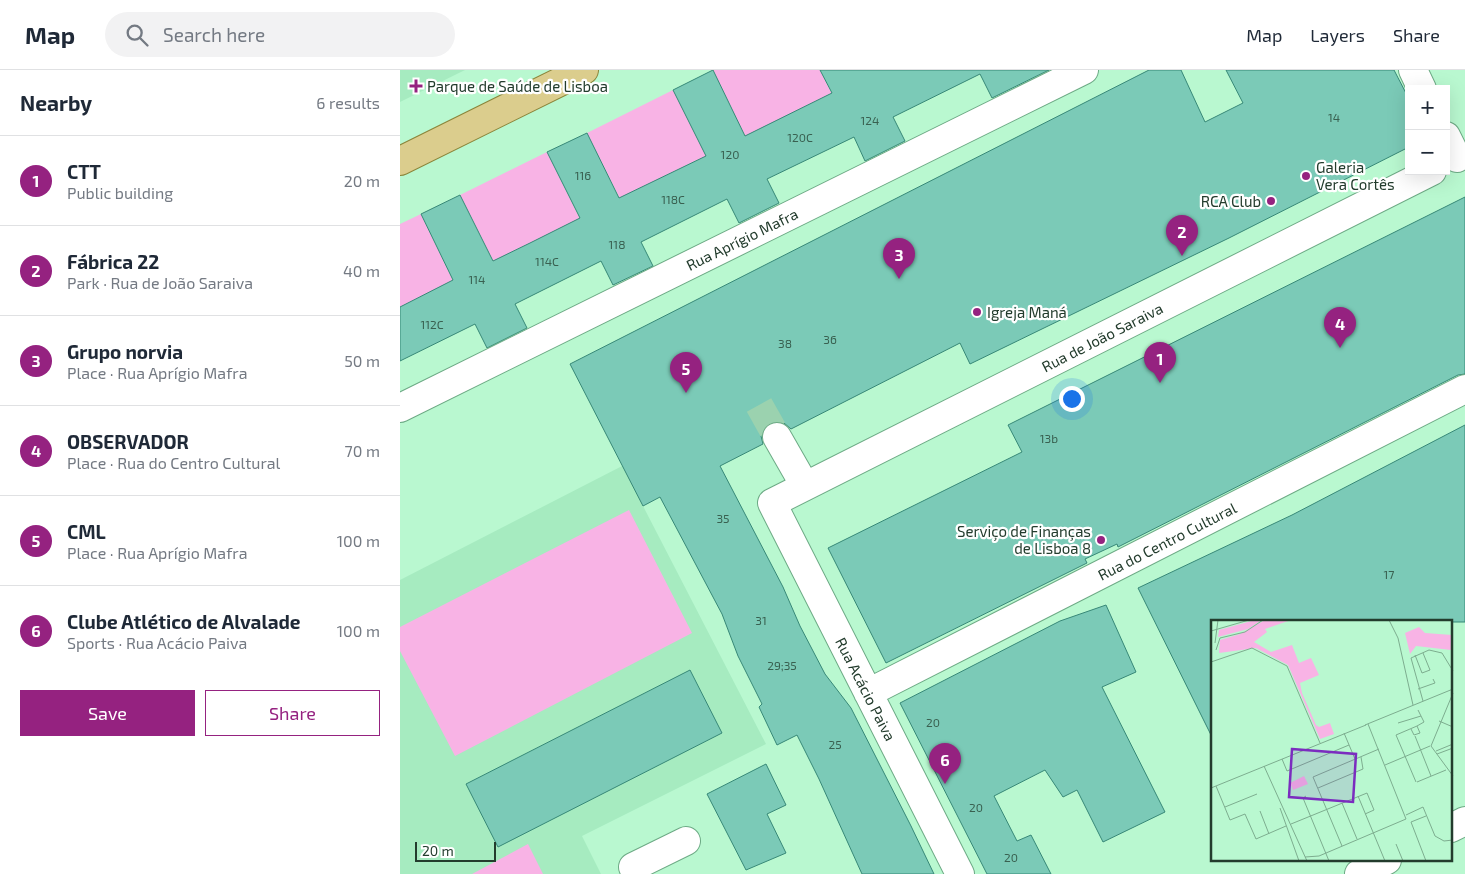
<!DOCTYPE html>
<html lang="en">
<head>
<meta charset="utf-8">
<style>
  :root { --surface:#fff; --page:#f2f2f3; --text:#1f2937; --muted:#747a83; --line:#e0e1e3; --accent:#952280 }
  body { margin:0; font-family:"Exo 2",sans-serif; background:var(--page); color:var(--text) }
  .controls { position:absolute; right:15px; top:15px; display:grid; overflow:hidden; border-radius:0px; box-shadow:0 5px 20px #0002 }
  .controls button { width:45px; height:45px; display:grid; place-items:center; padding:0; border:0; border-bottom:1px solid var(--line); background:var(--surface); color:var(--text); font:25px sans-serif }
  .scale { position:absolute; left:15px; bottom:12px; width:81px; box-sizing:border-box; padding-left:5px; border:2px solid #233c2d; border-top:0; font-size:14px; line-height:18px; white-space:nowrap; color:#233c2d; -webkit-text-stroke:4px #fff; paint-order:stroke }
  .you { position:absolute; left:671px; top:328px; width:18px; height:18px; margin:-12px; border:4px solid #fff; border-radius:50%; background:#1a73e8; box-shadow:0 0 0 8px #1a73e833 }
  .badge { display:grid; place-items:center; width:32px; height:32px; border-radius:50%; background:var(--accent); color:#fff; font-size:16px; font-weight:700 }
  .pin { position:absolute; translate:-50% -41px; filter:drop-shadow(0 1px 2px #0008) }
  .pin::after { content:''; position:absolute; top:26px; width:18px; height:15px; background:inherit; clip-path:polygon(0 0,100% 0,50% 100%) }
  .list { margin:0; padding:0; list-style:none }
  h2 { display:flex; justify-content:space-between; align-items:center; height:65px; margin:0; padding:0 20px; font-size:21px }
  h2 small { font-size:16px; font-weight:400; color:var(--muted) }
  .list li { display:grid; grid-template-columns:32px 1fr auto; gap:15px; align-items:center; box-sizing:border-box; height:90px; padding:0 20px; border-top:1px solid var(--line) }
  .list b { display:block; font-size:19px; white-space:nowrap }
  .list p { margin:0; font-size:16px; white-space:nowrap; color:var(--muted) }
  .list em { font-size:16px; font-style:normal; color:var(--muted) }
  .actions { display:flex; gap:10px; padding:15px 20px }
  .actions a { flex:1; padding:11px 0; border:1px solid var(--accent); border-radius:0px; text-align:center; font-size:18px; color:var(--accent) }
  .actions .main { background:var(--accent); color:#fff }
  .icon { flex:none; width:28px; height:28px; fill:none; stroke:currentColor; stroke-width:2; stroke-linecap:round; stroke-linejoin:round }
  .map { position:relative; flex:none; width:1065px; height:804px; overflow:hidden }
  header { display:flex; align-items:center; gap:30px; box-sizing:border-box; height:70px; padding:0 25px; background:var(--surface); border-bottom:1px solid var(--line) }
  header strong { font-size:24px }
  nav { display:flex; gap:28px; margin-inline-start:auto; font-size:18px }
  .search { width:350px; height:45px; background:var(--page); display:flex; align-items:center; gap:12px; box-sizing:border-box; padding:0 18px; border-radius:28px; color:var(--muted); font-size:19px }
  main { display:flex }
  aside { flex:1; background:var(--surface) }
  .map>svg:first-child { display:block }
</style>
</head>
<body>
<header>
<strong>Map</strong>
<div class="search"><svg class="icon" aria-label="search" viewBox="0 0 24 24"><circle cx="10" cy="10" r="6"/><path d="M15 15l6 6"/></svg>Search here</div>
<nav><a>Map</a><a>Layers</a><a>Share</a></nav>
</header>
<main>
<aside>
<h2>Nearby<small>6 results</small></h2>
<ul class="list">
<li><span class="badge">1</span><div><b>CTT</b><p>Public building</p></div><em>20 m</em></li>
<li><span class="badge">2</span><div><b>Fábrica 22</b><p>Park · Rua de João Saraiva</p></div><em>40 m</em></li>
<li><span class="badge">3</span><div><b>Grupo norvia</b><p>Place · Rua Aprígio Mafra</p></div><em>50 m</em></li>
<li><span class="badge">4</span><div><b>OBSERVADOR</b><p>Place · Rua do Centro Cultural</p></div><em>70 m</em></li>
<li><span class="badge">5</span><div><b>CML</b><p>Place · Rua Aprígio Mafra</p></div><em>100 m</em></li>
<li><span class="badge">6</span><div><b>Clube Atlético de Alvalade</b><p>Sports · Rua Acácio Paiva</p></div><em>100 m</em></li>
</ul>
<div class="actions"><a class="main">Save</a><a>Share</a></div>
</aside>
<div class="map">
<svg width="1065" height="804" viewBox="0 0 1065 804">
  <rect width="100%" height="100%" fill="#b9f8d0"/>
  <path fill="#a6ebc0" d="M0 0H65L0 32Z
    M226 394 243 436 366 674 182 766 201 804H0V510Z"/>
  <path fill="#f8b3e5" d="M313 0H420L436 32 349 74Z
    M273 20 310 94 297 90 220 129 187 63Z
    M147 82 180 149 102 187 97 199 60 125Z
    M21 144 57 219 45 215 0 237V154Z
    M229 440 292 563 55 686 0 581V557Z
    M128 774 143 804H72Z"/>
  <path fill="#7bcab7" stroke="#378877" d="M313 0 345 66 432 23 420 0H649L592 28 580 4 493 47 505 71 465 91 454 67 367 109 379 133 339 153 327 129 241 172 253 196 213 215 201 191 115 234 127 258 87 278 75 254 0 291V237L53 210 21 144 60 125 93 191 130 173 180 148 147 82 187 63 219 128 306 86 273 20Z
    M749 0H781L805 52 843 33 826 0H994L1009 29V77L829 168 570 294 560 273 391 359 384 353 378 351 370 353 363 360 361 366 363 374 320 396 383 517 400 556 425 604 451 638 511 756 534 804H462L419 709 397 665 377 675 359 637 362 634 338 586 322 544 260 427 243 436 170 294Z
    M1065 127V304L1058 305 718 477 717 474 685 489 687 493 486 593 428 478 622 382 608 355Z
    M1065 355V552H812V667L738 518 892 445Z
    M706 535 736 602 702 617 765 742 703 772 677 720 663 727 645 700 594 726 617 771 631 765 651 804H587L500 633 660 551Z
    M290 600 322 663 98 777 66 714Z
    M366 694 386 735 367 744 386 783 346 800 307 724Z"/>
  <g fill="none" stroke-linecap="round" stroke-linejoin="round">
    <path stroke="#9bd2af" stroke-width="28" stroke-dasharray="28 14" stroke-linecap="butt" d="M359 335 377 367"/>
    <defs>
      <path id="minor" d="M1013 0 1022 19
        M1046 66 1057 88
        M0 338 684 0
        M377 367 405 416
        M468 623 1065 319
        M1051 758 1065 751
        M236 804 233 797 286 771
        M560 804 372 433 1032 101
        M959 804 987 790"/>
      <path id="major" d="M0 91 184 0"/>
    </defs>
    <use href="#minor" stroke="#6daa85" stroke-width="30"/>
    <use href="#major" stroke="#8b853a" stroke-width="30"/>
    <use href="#minor" stroke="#fff" stroke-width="28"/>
    <use href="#major" stroke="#dbcd8d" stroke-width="28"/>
  </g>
  <g fill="#952280" stroke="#fff" stroke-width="2">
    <path d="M13.5 8.5h5v5h5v5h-5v5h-5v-5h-5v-5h5z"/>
    <circle cx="906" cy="106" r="5"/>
    <circle cx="871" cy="131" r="5"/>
    <circle cx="577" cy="242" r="5"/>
    <circle cx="701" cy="470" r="5"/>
  </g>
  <g text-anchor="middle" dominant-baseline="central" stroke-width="4.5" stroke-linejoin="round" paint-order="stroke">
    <g font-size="12" fill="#396050">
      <text x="934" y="47">14</text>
      <text x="470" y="50">124</text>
      <text x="400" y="67">120C</text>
      <text x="330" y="84">120</text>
      <text x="183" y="105">116</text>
      <text x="273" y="129">118C</text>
      <text x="217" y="174">118</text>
      <text x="147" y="191">114C</text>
      <text x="77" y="209">114</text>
      <text x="32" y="254">112C</text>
      <text x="430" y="269">36</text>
      <text x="385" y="273">38</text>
      <text x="649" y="368">13b</text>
      <text x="323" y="448">35</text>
      <text x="989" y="504">17</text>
      <text x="361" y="550">31</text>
      <text x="382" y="595">29;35</text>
      <text x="533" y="652">20</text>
      <text x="435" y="674">25</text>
      <text x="576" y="737">20</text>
      <text x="611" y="787">20</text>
    </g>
    <g font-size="15" fill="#233c2d" stroke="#fff" text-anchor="start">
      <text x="27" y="16">Parque de Saúde de Lisboa</text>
      <text x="916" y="97">Galeria<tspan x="916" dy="17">Vera Cortês</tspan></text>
      <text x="861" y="131" text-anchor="end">RCA Club</text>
      <text x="587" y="242">Igreja Maná</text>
      <text x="691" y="461" text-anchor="end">Serviço de Finanças<tspan x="691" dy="17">de Lisboa 8</tspan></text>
    </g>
    <g font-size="15" fill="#233c2d" stroke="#fff">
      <text transform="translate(342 169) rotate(-26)">Rua Aprígio Mafra</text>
      <text transform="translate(702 267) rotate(-27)">Rua de João Saraiva</text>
      <text transform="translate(767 471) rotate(-27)">Rua do Centro Cultural</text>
      <text transform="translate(466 619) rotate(63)">Rua Acácio Paiva</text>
    </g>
  </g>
  <g transform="translate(811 550)">
    <rect width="241" height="241" fill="#b9f8d0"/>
    <path d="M44 0H51L37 9 7 17 8 10ZM54 0H80L54 9 56 12 43 22 60 32 81 25 88 43 100 38 108 55 89 63 91 73 105 105 108 107 119 103 123 114 109 119 77 45 45 28 8 33 9 20 29 14ZM208 7 214 13 241 15 240 30 205 26 199 34 194 13ZM93 156 97 164 82 170 79 163Z" fill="#f8b3e5"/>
    <path fill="none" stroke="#7dad8f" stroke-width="1" d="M178 0 187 18 202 85M0 11 38 0M4 23 7 0M5 30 9 18 34 12 52 0M204 35 211 53 219 50 212 33M0 42 41 28 76 46 109 123M207 69 224 63 222 59M212 81 200 38 218 30 231 33 242 51M228 101 242 107M187 103 210 96M157 104 195 199M154 105 242 69M206 106 213 102 207 90M200 109 203 115 209 113 206 106 185 115 205 162M133 113 144 139M204 116 220 156M220 126 242 73M220 126 242 156M225 131 242 124M226 134 242 128M71 139 76 151 138 125M174 145 219 126M53 146 96 241M206 162 235 150M5 166 19 200 34 194 45 219 75 206M0 168 155 105M107 168 152 149 150 137M95 176 92 178 118 241M147 176 174 241M131 183 146 219M14 187 46 174M69 188 88 241M49 191 58 214M195 195 212 187 224 216 233 221 242 220M200 202 215 241M200 202 215 196M80 204 156 173 163 190 154 194M185 224 192 241M131 226 102 157 168 129M94 237 108 236 195 199"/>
    <path fill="#7b2cbf" fill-opacity="0.15" stroke="#7b2cbf" stroke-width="2.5" d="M81 129 145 134 142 182 78 177Z"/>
    <rect width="241" height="241" fill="none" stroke="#233c2d" stroke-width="2.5"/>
  </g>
</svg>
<div class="controls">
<button>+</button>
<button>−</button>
</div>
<div class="scale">20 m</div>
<div class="you"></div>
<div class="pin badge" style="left:760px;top:313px">1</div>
<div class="pin badge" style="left:782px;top:186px">2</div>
<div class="pin badge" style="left:499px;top:209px">3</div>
<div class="pin badge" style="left:940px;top:278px">4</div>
<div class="pin badge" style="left:286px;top:323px">5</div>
<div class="pin badge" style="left:545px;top:714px">6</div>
</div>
</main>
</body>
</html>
